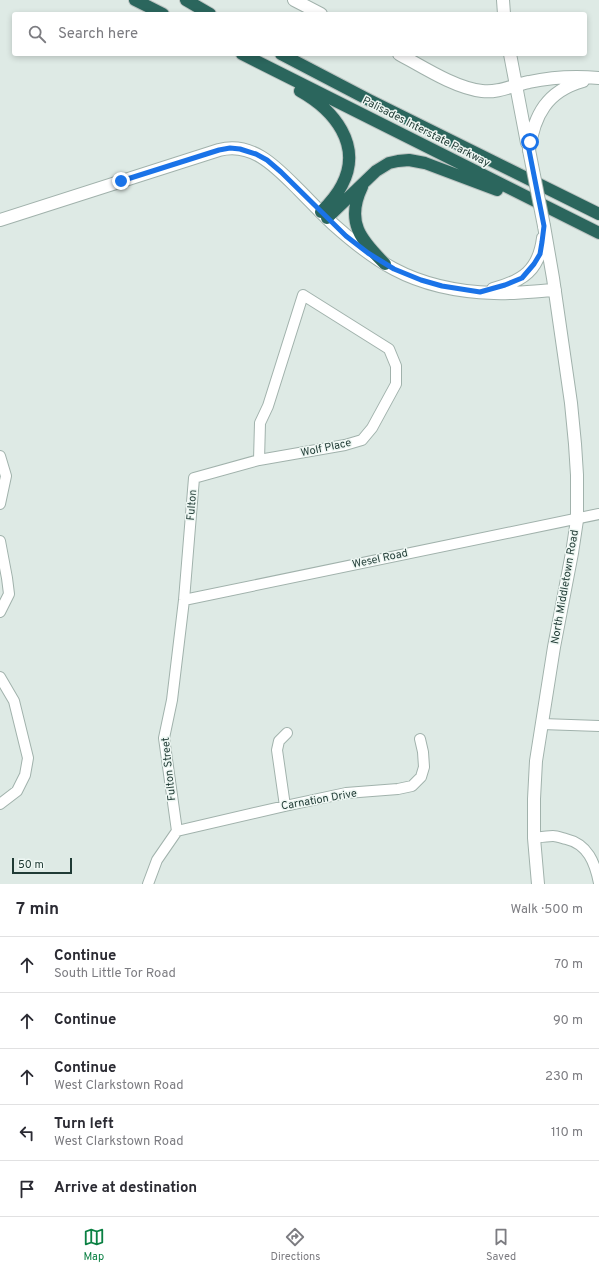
<!DOCTYPE html>
<html lang="en">
<head>
<meta charset="utf-8">
<style>
  :root { --surface:#fff; --page:#f7f7f7; --text:#2b2b33; --muted:#7c7c81; --line:#e1e1e2; --accent:#0b8043 }
  body { margin:0; font-family:Overpass,sans-serif; background:var(--page); color:var(--text) }
  .scale { position:absolute; left:12px; bottom:10px; width:60px; box-sizing:border-box; padding-left:4px; border:2px solid #1f3a34; border-top:0; font-size:11px; line-height:14px; white-space:nowrap; color:#1f3a34; -webkit-text-stroke:3px #eef7f3; paint-order:stroke }
  .stop { position:absolute; width:12px; height:12px; margin:-9px; border:3px solid #1a73e8; border-radius:50%; background:#fff }
  .stop.end { background:#1a73e8; border-color:#fff; box-shadow:0 1px 4px #0008 }
  .list { margin:0; padding:0; list-style:none }
  h2 { display:flex; justify-content:space-between; align-items:center; height:52px; margin:0; padding:0 16px; font-size:17px }
  h2 small { font-size:13px; font-weight:400; color:var(--muted) }
  .list li { display:grid; grid-template-columns:26px 1fr auto; gap:12px; align-items:center; box-sizing:border-box; height:56px; padding:0 16px; border-top:1px solid var(--line) }
  .list b { display:block; font-size:15px; white-space:nowrap }
  .list p { margin:0; font-size:13px; white-space:nowrap; color:var(--muted) }
  .list em { font-size:13px; font-style:normal; color:var(--muted) }
  .icon { flex:none; width:22px; height:22px; fill:none; stroke:currentColor; stroke-width:2; stroke-linecap:round; stroke-linejoin:round }
  .map { position:relative; flex:none; width:599px; height:884px; overflow:hidden }
  .search { position:absolute; background:var(--surface); box-shadow:0 2px 6px #0003; left:12px; right:12px; top:12px; height:44px; display:flex; align-items:center; gap:10px; box-sizing:border-box; padding:0 14px; border-radius:4px; color:var(--muted); font-size:15px }
  .sheet { height:332px; background:var(--surface) }
  nav { display:flex; justify-content:space-around; align-items:center; box-sizing:border-box; height:56px; border-top:1px solid var(--line); background:var(--surface); font-size:11px; color:var(--muted) }
  nav a { display:grid; justify-items:center; gap:2px }
  nav .on { color:var(--accent) }
  .map>svg:first-child { display:block }
</style>
</head>
<body>
<div class="map">
<svg width="599" height="884" viewBox="0 0 599 884">
  <rect width="100%" height="100%" fill="#deeae5"/>
  <g fill="none" stroke-linecap="round" stroke-linejoin="round">
    <defs>
      <path id="minor" d="M303 295 389 349 396 366V384L372 428 362 440 345 445 259 460 260 423 268 406Z
        M0 456 6 476 0 504
        M0 541 7 578 9 594 0 612
        M184 600 599 514
        M0 677 14 701 28 758 25 775 17 791 0 804
        M542 724 599 726
        M285 806 277 750 279 741 287 733
        M177 831 285 806 346 793 398 789 412 786 421 777 424 767 423 752 420 739
        M534 838C541 837 547 836 553 836 557 836 562 838 566 839 588 844 595 863 599 883
        M148 884 157 860 177 831 164 738 172 700 184 600 194 478 259 460"/>
      <path id="tertiary" d="M294 0 321 14
        M503 0 504 14
        M399 54C423 67 455 88 482 91 499 93 513 85 529 82 552 77 576 76 599 78
        M510 54 527 143
        M529 150C534 115 547 91 583 81
        M0 220 219 150C253 141 277 168 299 190 310 201 321 213 333 224 352 241 371 257 394 269 424 285 460 292 494 293 514 294 535 291 555 290
        M493 289C523 281 539 270 543 238
        M538 884 534 838V799L536 761 554 647 572 553 577 520V475L575 444 571 403 553 278 544 226"/>
      <path id="motorway" d="M135 0 163 14
        M186 0 210 14
        M242 54 599 233
        M281 54 369 100 599 214
        M300 91C334 110 363 145 342 185 337 195 329 204 321 212
        M362 187C345 222 361 240 385 264
        M327 218 376 171 389 163 398 161 409 160 425 163 497 190"/>
    </defs>
    <use href="#minor" stroke="#a1b2ac" stroke-width="12"/>
    <use href="#tertiary" stroke="#a1b2ac" stroke-width="14"/>
    <use href="#motorway" stroke="#bcc4c2" stroke-width="14"/>
    <use href="#minor" stroke="#fff" stroke-width="10"/>
    <use href="#tertiary" stroke="#fff" stroke-width="12"/>
    <use href="#motorway" stroke="#2b665d" stroke-width="12"/>
    <defs>
      <path id="tertiary-bridge" d="M529 150 544 226"/>
    </defs>
    <use href="#tertiary-bridge" stroke="#a1b2ac" stroke-width="14" stroke-linecap="butt"/>
    <use href="#tertiary-bridge" stroke="#fff" stroke-width="12"/>
  </g>
  <g fill="none" stroke-linecap="round" stroke-linejoin="round">
    <path stroke="#1a73e8" stroke-width="5" d="M121 181 219 150 230 148 240 149 256 154 267 160 281 172 346 236 368 253 394 269 421 280 442 286 480 292 505 285 522 278 534 264 540 254 542 242 544 226 529 150 530 142"/>
  </g>
  <g text-anchor="middle" dominant-baseline="central" stroke-width="3" stroke-linejoin="round" paint-order="stroke">
    <g font-size="11" fill="#1f3a34" stroke="#eef7f3">
      <text transform="translate(426 132) rotate(27)">Palisades Interstate Parkway</text>
      <text transform="translate(326 448) rotate(-12)">Wolf Place</text>
      <text transform="translate(192 505) rotate(-85)">Fulton</text>
      <text transform="translate(380 559) rotate(-12)">Wesel Road</text>
      <text transform="translate(565 587) rotate(-80)">North Middletown Road</text>
      <text transform="translate(169 769) rotate(-96)">Fulton Street</text>
      <text transform="translate(319 800) rotate(-10)">Carnation Drive</text>
    </g>
  </g>
</svg>
<div class="scale">50 m</div>
<div class="stop" style="left:530px;top:142px"></div>
<div class="stop end" style="left:121px;top:181px"></div>
<div class="search"><svg class="icon" aria-label="search" viewBox="0 0 24 24"><circle cx="10" cy="10" r="6"/><path d="M15 15l6 6"/></svg>Search here</div>
</div>
<section class="sheet">
<h2>7 min<small>Walk · 500 m</small></h2>
<ul class="list">
<li><svg class="icon" aria-label="ahead" viewBox="0 0 24 24"><path d="M12 20V5M6 11l6-6 6 6"/></svg><div><b>Continue</b><p>South Little Tor Road</p></div><em>70 m</em></li>
<li><svg class="icon" aria-label="ahead" viewBox="0 0 24 24"><path d="M12 20V5M6 11l6-6 6 6"/></svg><div><b>Continue</b></div><em>90 m</em></li>
<li><svg class="icon" aria-label="ahead" viewBox="0 0 24 24"><path d="M12 20V5M6 11l6-6 6 6"/></svg><div><b>Continue</b><p>West Clarkstown Road</p></div><em>230 m</em></li>
<li><svg class="icon" aria-label="left" viewBox="0 0 24 24"><path d="M17 20v-9H6M10 6l-5 5 5 5"/></svg><div><b>Turn left</b><p>West Clarkstown Road</p></div><em>110 m</em></li>
<li><svg class="icon" aria-label="arrive" viewBox="0 0 24 24"><path d="M6 21V4h12l-3 4 3 4H6"/></svg><div><b>Arrive at destination</b></div></li>
</ul>
</section>
<nav>
<a class="on"><svg class="icon" aria-label="map" viewBox="0 0 24 24"><path d="M3 6l6-2 6 2 6-2v14l-6 2-6-2-6 2zM9 4v14M15 6v14"/></svg>Map</a>
<a><svg class="icon" aria-label="directions" viewBox="0 0 24 24"><path d="M12 3l9 9-9 9-9-9zM9 14v-3h6M13 9l2 2-2 2"/></svg>Directions</a>
<a><svg class="icon" aria-label="saved" viewBox="0 0 24 24"><path d="M7 4h10v16l-5-4-5 4z"/></svg>Saved</a>
</nav>
</body>
</html>
